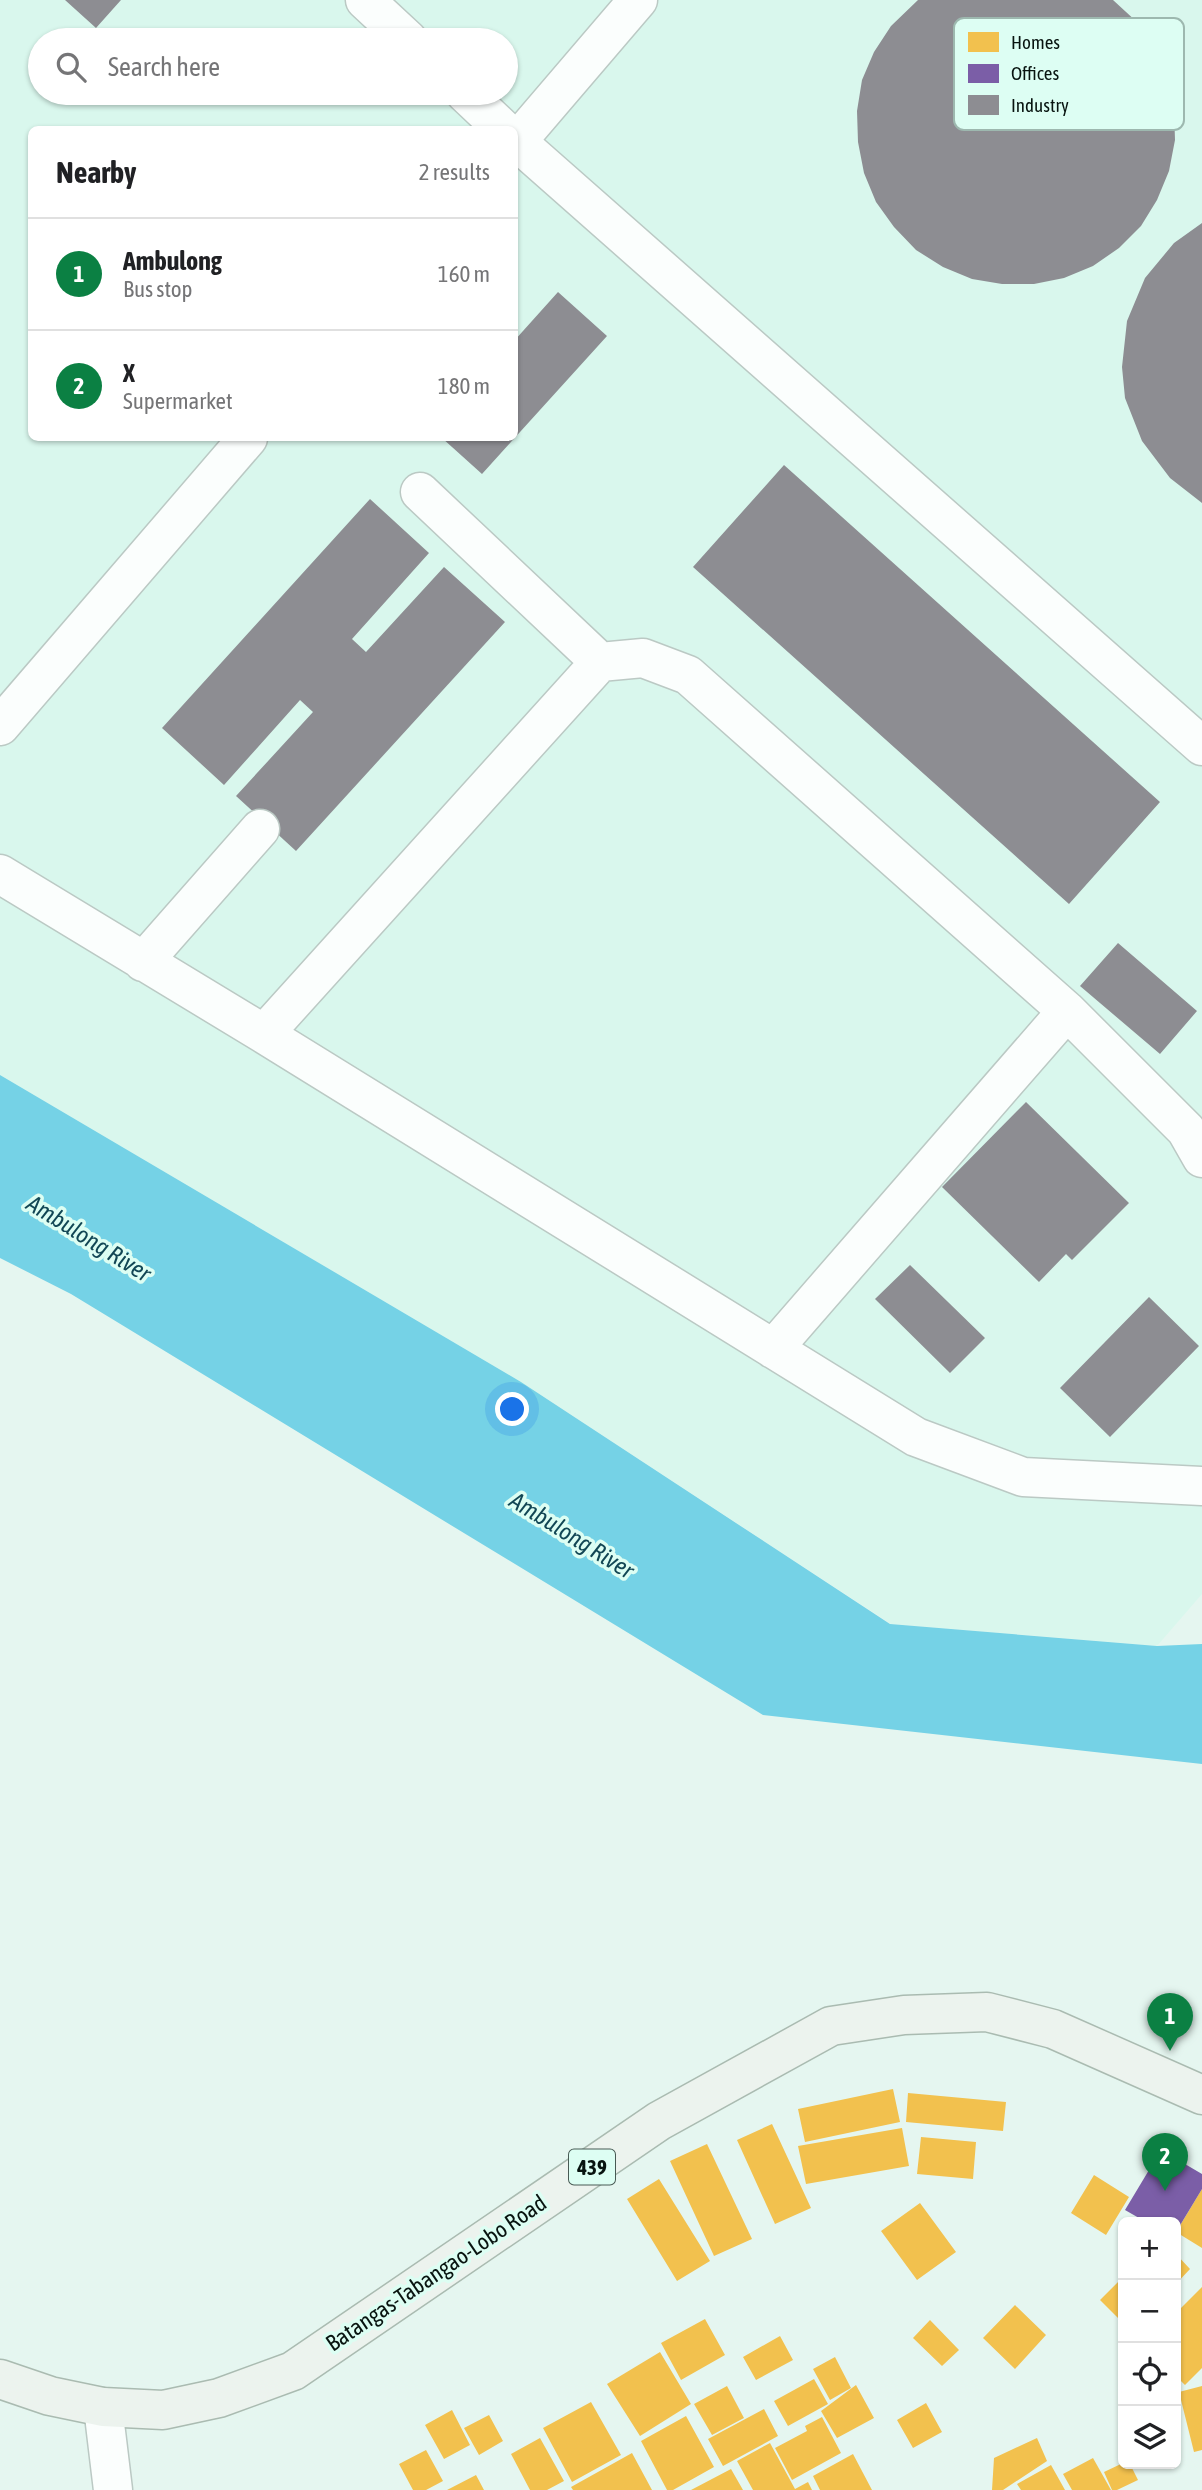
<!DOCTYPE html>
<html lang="en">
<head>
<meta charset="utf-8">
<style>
  :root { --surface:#fff; --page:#f2f2f2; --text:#202124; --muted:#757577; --line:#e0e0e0; --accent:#0b8043 }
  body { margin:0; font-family:"Asap Condensed",sans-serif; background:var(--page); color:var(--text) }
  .controls { position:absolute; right:21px; bottom:21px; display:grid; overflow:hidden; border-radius:10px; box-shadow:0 2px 5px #0004 }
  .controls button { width:63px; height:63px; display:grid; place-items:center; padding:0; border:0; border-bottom:2px solid var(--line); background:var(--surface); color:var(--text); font:35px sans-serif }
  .you { position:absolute; left:513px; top:1410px; width:24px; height:24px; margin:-18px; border:5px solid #fff; border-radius:50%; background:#1a73e8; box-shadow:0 0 0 10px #1a73e833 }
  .badge { display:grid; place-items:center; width:46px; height:46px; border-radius:50%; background:var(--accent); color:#fff; font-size:23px; font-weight:700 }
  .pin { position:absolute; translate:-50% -58px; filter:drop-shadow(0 2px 4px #0008) }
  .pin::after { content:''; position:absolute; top:37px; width:24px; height:21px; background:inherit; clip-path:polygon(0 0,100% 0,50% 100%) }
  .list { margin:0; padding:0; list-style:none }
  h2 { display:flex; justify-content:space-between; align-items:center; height:91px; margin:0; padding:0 28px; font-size:30px }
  h2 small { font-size:23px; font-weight:400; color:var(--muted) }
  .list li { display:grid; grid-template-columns:46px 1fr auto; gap:21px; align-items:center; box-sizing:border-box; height:112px; padding:0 28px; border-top:2px solid var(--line) }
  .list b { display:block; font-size:26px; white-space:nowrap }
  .list p { margin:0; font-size:23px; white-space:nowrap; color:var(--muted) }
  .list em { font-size:23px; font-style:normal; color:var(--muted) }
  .icon { flex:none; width:38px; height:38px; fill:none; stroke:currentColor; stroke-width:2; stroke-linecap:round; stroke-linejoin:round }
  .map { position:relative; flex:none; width:1202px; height:2490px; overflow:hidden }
  .search { position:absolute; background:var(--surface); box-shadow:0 2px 5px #0004; left:28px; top:28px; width:490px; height:77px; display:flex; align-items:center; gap:18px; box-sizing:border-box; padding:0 24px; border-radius:38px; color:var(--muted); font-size:26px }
  .panel { position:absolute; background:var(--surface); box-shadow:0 2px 5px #0004; left:28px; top:126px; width:490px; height:315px; border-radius:10px }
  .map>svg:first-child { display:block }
</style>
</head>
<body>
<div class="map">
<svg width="1202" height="2490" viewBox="0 0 1202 2490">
  <rect width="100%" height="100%" fill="#e5f6f0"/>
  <path fill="#d9f7ed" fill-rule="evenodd" d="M0 0H1202V1594L1157 1646 891 1624 521 1382 0 1075ZM40 40H506V93H40ZM32 130H514V438H32Z"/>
  <path fill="#75d2e6" d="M0 1075 521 1382 890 1624 1157 1646 1202 1644V1764L763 1715 71 1294 0 1258Z"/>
  <path fill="#f2c14e" d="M893 2089 900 2122 805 2142 798 2109Z
    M908 2093 1006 2102 1003 2131 906 2122Z
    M772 2124 811 2208 775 2224 737 2140Z
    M902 2128 909 2166 806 2184 798 2146Z
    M921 2137 976 2142 973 2179 917 2174Z
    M707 2144 752 2239 714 2256 670 2161Z
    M1094 2175 1129 2197 1106 2235 1071 2213Z
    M659 2179 710 2261 677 2281 627 2199Z
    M1202 2189V2248L1176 2232Z
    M920 2203 956 2252 917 2280 881 2231Z
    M1176 2254 1190 2269 1176 2284Z
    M1123 2277V2323L1100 2300Z
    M1202 2287V2368L1185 2385 1176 2376V2313Z
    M1015 2305 1046 2335 1015 2369 983 2338Z
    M705 2319 725 2355 681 2380 661 2343Z
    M930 2320 959 2350 942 2366 913 2338Z
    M780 2336 793 2360 756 2380 743 2357Z
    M660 2352 691 2404 640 2436 607 2384Z
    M835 2357 851 2388 830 2400 813 2369Z
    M814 2379 828 2404 788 2426 774 2401Z
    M856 2385 874 2418 837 2438 821 2411Z
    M727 2386 744 2418 712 2435 694 2404Z
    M1202 2386V2450L1194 2452 1179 2392Z
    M591 2402 621 2455 572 2482 543 2428Z
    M926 2403 942 2432 913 2448 897 2420Z
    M764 2409 778 2436 723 2466 708 2439Z
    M452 2410 470 2445 444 2459 425 2425Z
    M489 2415 503 2441 479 2455 464 2428Z
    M686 2416 714 2467 673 2490H667L641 2441Z
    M822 2417 841 2453 792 2480 775 2448 807 2431 805 2426Z
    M540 2438 564 2481 547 2490H530L511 2454Z
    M1037 2438 1047 2461 1003 2490H992L994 2458Z
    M770 2443 795 2489 808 2482 812 2490H753L737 2461Z
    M426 2450 443 2481 426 2490H413L399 2464Z
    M632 2453 652 2490H573L571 2487Z
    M853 2454 872 2490H820L813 2476Z
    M1093 2458 1111 2490H1072L1063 2474Z
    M1123 2463 1130 2464 1138 2480 1117 2490H1112L1104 2472Z
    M1051 2465 1065 2490H1021L1017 2484Z
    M731 2469 743 2490H691Z
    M476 2475 484 2490H447Z"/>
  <path fill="#7b5ea7" d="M1161 2150 1202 2174V2189L1176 2232V2222H1146L1125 2210Z"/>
  <path fill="#8d8d92" d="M65 0H121L96 28Z
    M918 0H1113L1138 23 1156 49 1168 78 1174 109 1175 140 1169 171 1157 200 1141 226 1119 248 1093 266 1064 278 1034 284H1002L972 279 943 267 916 250 894 227 876 202 864 173 858 142 857 111 862 80 874 52 891 26Z
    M1202 223V503L1170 478 1142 441 1125 398 1122 367 1127 321 1145 278 1174 243Z
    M558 292 607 336 482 474 442 438H514V341Z
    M784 465 1160 802 1069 904 693 567Z
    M370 499 429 553 352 639 366 652 444 567 505 622 296 851 236 796 313 712 300 700 224 785 162 728Z
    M1118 943 1197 1011 1160 1054 1080 986Z
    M1026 1102 1129 1203 1072 1260 1066 1254 1039 1282 942 1187Z
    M910 1265 985 1338 950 1373 875 1299Z
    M1149 1297 1199 1346 1110 1437 1060 1388Z"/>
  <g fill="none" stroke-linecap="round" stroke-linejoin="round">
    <defs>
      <path id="minor" d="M365 0 408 40
        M465 93 504 130
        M514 139 1202 746
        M514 145 638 0
        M420 492 600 662
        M0 726 248 438
        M0 874 264 1034 916 1437 1023 1477 1202 1486
        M143 962 260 829
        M264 1034 600 662 643 658 688 675 1067 1011 1186 1130 1202 1158
        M773 1349 1067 1011
        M103 2407 113 2490"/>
      <path id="major" d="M0 2379 50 2396 103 2407 163 2410 219 2398 293 2371 659 2121 831 2026 904 2015 987 2012 1053 2029 1202 2095"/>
    </defs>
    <use href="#minor" stroke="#bbc9c4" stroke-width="41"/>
    <use href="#major" stroke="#aabbb1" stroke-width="41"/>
    <use href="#minor" stroke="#fbfefd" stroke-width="38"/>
    <use href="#major" stroke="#ecf3ee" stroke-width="38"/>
  </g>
  <g text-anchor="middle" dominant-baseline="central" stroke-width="7" stroke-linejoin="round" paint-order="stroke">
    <rect fill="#ddfef3" stroke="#485a54" stroke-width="2" x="569" y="2149.5" width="46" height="35" rx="5"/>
    <g font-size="21" font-weight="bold" fill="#081410">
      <text x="592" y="2167">439</text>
    </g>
    <g font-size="23" fill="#081410" stroke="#ddfef3">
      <text transform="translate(436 2273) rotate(-34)">Batangas-Tabangao-Lobo Road</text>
    </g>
    <g font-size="24" font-style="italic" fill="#124755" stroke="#ddfef3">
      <text transform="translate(89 1238) rotate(32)">Ambulong River</text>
      <text transform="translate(572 1535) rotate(32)">Ambulong River</text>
    </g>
  </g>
  <rect x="954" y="18" width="230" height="112" rx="10" fill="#ddfef3" stroke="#9db8af" stroke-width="2"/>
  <rect x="968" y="32" width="31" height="20" fill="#f2c14e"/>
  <rect x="968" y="64" width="31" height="19" fill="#7b5ea7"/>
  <rect x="968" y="95" width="31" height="20" fill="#8d8d92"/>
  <g font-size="19" fill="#081410">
    <text x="1011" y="49">Homes</text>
    <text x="1011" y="80">Offices</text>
    <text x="1011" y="112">Industry</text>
  </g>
</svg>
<div class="controls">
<button>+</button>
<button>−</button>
<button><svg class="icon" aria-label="locate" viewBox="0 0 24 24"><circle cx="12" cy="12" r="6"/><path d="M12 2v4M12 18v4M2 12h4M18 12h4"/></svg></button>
<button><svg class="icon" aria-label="layers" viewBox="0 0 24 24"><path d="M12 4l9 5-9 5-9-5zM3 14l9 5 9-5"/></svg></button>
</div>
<div class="you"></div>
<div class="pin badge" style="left:1170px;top:2051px">1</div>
<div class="pin badge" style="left:1165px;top:2191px">2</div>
<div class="search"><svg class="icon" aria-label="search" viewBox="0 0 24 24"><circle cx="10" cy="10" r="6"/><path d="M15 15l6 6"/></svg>Search here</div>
<section class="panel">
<h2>Nearby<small>2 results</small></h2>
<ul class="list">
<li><span class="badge">1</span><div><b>Ambulong</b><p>Bus stop</p></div><em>160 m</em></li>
<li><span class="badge">2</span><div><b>X</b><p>Supermarket</p></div><em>180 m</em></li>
</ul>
</section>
</div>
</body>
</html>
